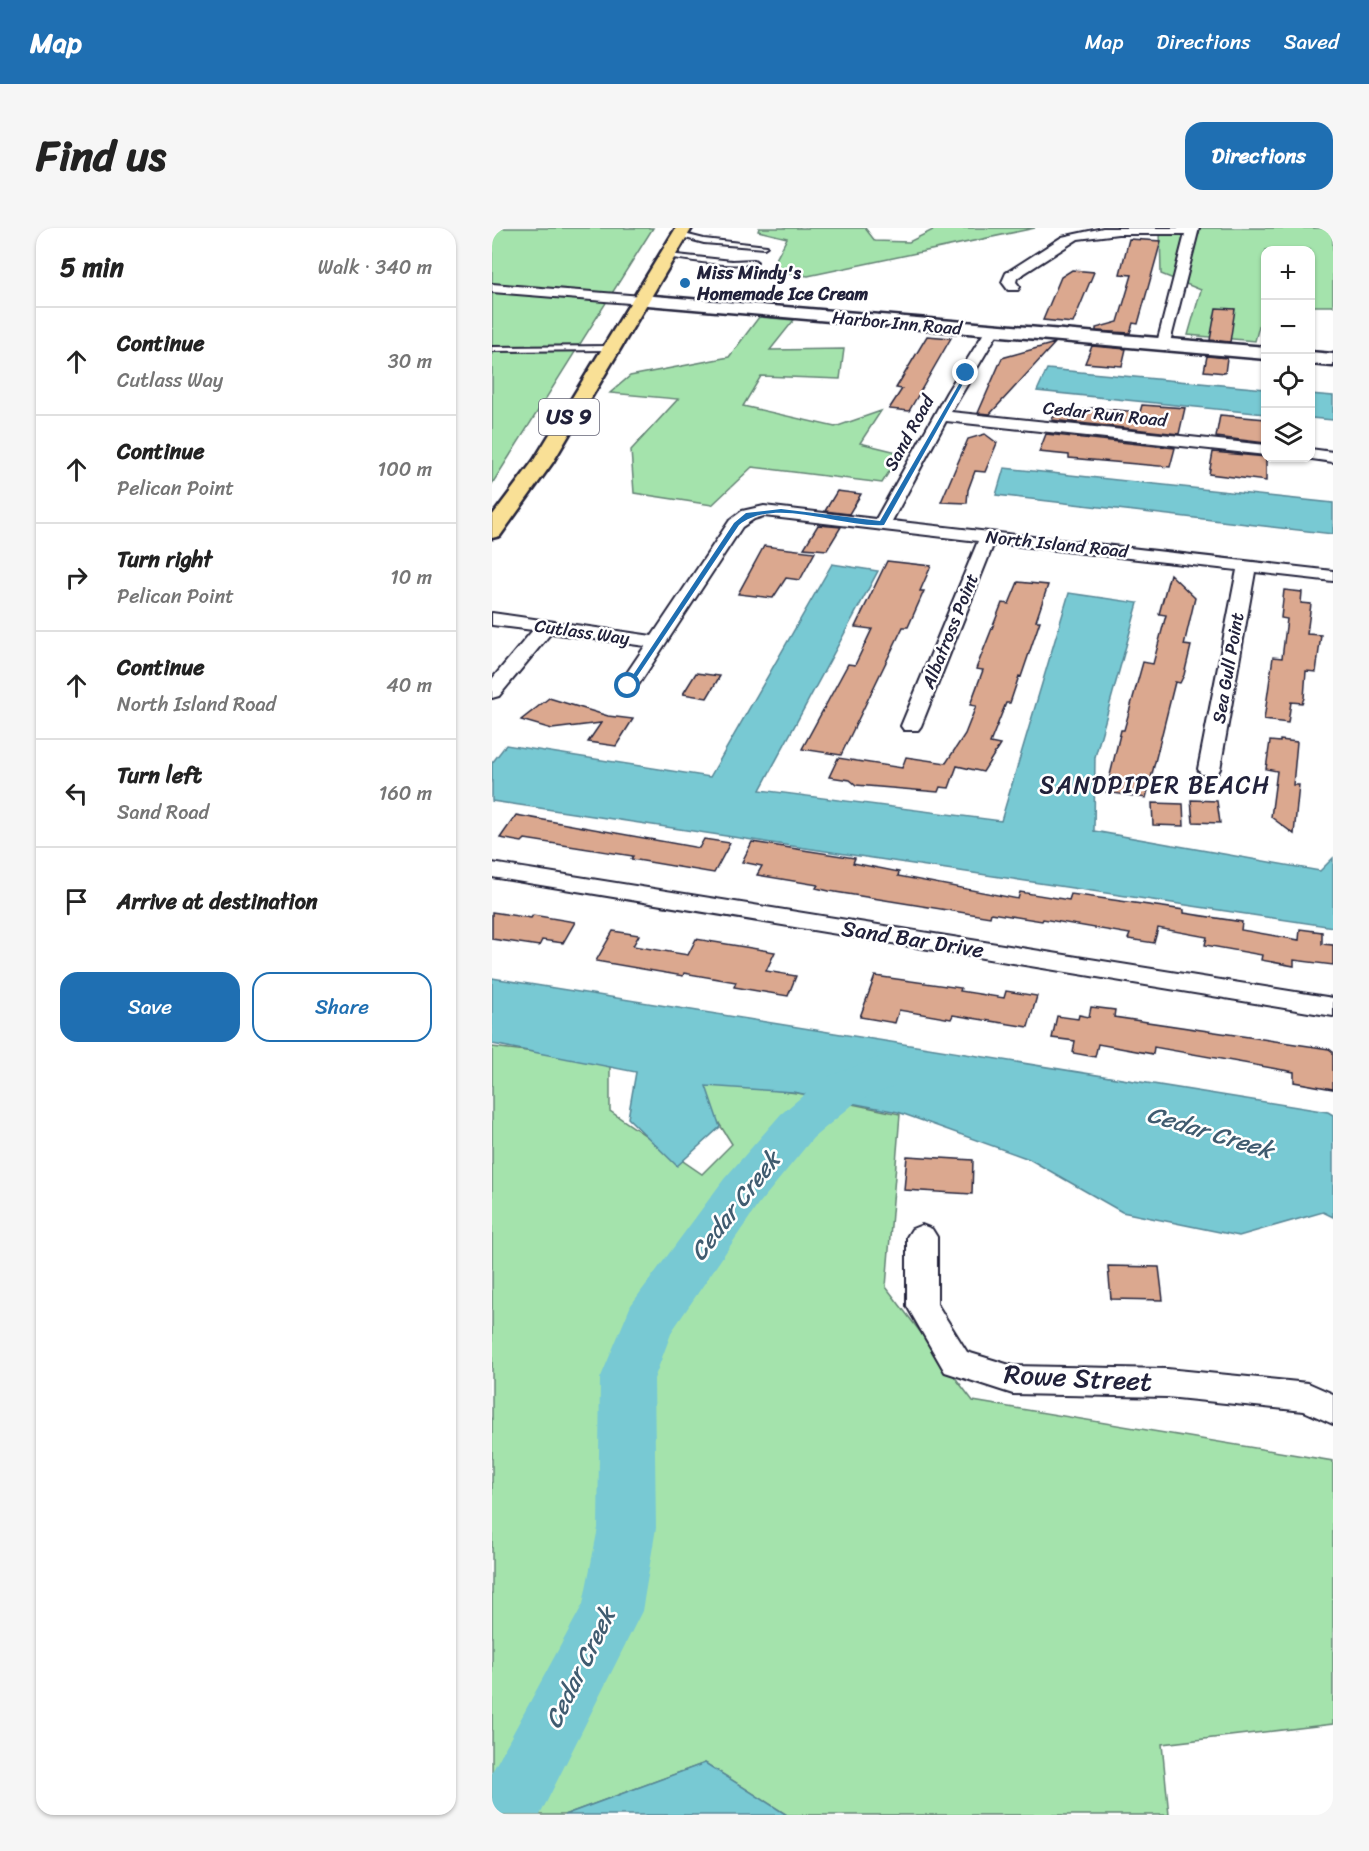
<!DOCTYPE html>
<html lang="en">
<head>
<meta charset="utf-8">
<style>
  :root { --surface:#fff; --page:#f6f6f6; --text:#222; --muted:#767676; --line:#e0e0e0; --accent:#1f6fb2 }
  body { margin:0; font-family:Sriracha,sans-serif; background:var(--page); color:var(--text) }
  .controls { position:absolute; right:18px; top:18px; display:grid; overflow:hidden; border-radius:12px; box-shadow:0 2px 4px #0004 }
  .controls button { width:54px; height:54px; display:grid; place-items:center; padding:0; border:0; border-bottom:2px solid var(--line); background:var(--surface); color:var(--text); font:30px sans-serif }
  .stop { position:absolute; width:18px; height:18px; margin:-14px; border:4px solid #1f6fb2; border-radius:50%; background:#fff }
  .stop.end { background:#1f6fb2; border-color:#fff; box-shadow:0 2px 6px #0008 }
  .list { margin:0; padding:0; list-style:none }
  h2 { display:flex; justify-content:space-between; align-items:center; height:78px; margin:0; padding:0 24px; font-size:26px }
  h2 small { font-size:20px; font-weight:400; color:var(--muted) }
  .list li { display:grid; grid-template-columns:39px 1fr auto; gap:18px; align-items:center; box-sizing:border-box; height:108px; padding:0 24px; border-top:2px solid var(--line) }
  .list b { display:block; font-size:22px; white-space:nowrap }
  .list p { margin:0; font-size:20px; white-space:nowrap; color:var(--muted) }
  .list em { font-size:20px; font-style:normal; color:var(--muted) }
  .actions { display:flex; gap:12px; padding:18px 24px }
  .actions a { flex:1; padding:14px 0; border:2px solid var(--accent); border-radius:18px; text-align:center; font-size:21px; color:var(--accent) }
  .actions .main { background:var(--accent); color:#fff }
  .icon { flex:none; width:33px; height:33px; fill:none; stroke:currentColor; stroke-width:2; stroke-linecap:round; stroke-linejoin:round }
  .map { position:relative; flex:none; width:841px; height:1587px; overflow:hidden; border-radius:18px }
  header { display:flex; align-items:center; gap:36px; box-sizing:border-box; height:84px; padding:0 30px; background:var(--accent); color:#fff }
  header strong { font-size:28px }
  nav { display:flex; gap:33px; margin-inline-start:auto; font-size:21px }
  .intro { display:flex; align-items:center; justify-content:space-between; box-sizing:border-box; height:144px; padding:0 36px }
  h1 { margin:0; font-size:42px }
  .button { padding:15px 27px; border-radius:18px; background:var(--accent); color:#fff; font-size:21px; font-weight:700 }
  main { display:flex; gap:36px; padding:0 36px }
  aside { flex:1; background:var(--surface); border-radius:18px; box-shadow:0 2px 4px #0004 }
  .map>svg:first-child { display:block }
</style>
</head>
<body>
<header>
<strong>Map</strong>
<nav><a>Map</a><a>Directions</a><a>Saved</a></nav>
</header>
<div class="intro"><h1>Find us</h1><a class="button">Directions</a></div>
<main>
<aside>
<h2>5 min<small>Walk · 340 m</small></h2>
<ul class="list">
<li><svg class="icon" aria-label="ahead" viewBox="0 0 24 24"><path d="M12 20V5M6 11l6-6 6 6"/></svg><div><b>Continue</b><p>Cutlass Way</p></div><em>30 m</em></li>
<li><svg class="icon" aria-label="ahead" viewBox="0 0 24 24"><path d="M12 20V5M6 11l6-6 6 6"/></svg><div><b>Continue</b><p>Pelican Point</p></div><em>100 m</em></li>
<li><svg class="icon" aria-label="right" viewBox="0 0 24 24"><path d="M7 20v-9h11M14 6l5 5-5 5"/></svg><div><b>Turn right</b><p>Pelican Point</p></div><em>10 m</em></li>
<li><svg class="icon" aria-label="ahead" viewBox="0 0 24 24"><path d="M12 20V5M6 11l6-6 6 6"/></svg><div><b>Continue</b><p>North Island Road</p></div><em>40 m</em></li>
<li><svg class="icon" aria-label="left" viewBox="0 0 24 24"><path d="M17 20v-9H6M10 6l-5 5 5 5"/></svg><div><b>Turn left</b><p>Sand Road</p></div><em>160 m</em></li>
<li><svg class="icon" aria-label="arrive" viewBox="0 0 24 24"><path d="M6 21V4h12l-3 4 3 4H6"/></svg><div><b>Arrive at destination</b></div></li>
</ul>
<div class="actions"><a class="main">Save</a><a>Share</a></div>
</aside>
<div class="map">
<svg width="841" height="1587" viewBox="0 0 841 1587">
  <rect width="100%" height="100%" fill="#fff"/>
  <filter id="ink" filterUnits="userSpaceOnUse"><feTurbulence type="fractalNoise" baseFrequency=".0167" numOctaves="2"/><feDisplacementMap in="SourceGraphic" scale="12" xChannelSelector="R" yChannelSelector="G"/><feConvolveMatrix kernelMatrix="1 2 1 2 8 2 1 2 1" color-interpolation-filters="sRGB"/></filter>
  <g filter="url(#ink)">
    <path fill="#a4e3ac" stroke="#638274" stroke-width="1.5" d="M0 0H161L0 256Z
      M267 0H373L383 13 417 14 441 2 440 0H543L316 48 278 43 295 10 266 3Z
      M668 0H841V78H819L818 22H774L773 76 763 113 696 107 709 62 669 46Z
      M267 89 302 92 278 122 352 121 348 151 269 148 251 178 343 199 389 183 368 215 409 225 390 255 260 239 220 277 142 265 139 222 186 171 118 165 138 148 237 129Z
      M0 819 118 833V883L210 946 240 916 199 851 312 866 408 886 394 1059 481 1173 841 1233V1496L670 1516 677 1587H295L213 1535 72 1587H0Z"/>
    <path fill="#78c9d3" stroke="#568696" stroke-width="1.5" d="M555 141 773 161V186L545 163Z
      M818 166 841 168V192L819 190Z
      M512 240 841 275V306L504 267Z
      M340 336 386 343 268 562 509 593 577 365 646 375 603 529 602 603 828 643 841 630V699L0 573V535L14 517 218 549Z
      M0 750 836 884 841 887V989L831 984 747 1008 630 984 537 931 406 884 301 864 214 858 228 899 185 938 136 890 144 844 0 816Z
      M213 1535 295 1587H72Z"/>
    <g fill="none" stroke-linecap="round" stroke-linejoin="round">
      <path fill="#78c9d3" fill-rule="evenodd" d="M388 829 404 833 410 845 404 857 364 874 321 910 266 977 180 1103 162 1151 164 1300 150 1383 48 1587H0V1544L91 1376 106 1300 108 1151 139 1077 232 951 289 886 332 850Z"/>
    </g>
    <path fill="#dba88f" stroke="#22223b" stroke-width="1.5" d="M637 11 669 13 646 96 641 95 638 105 604 103V100L626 94 640 47 628 46Z
      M580 42 602 44 581 95 551 92 569 49Z
      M724 80 743 81 738 114 718 112Z
      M435 108 459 110 417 183 397 181 410 161 404 160Z
      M563 115 498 186 486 185 510 130Z
      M600 118 634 121 630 138 593 135Z
      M715 128 735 130 733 145 712 143Z
      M650 177 693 180 687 206 560 192 561 189 600 180 648 184Z
      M728 187 774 191V215L724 209Z
      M493 206 505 215 493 244 483 243 476 262 475 275 449 274 476 211Z
      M554 206 683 220 678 239 577 230V227L547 224Z
      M721 224 774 229V253L717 246Z
      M345 263 369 266 357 286 333 283Z
      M326 297 349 299 335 322 312 320Z
      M272 318 323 324 308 352 294 350 281 370 246 366Z
      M395 333 439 338 428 363H432L416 399H411L349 527 310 521 356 436 363 437 380 401 363 399Z
      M678 346 703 370 692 417 699 418 692 447 688 455 683 454 654 570 614 564 629 502H632L651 434 661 436 674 387 667 386Z
      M526 354 556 357 544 393H548L529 449 527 448 518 475H514L498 515 508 517 491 544 465 538 457 560 448 559 446 564 364 557 358 552 337 549 346 530 410 540 414 529 454 535 473 506 484 478 478 477 491 442 484 441 510 375 517 376Z
      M792 362 810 364 809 375 819 376 815 406 829 407 824 444 814 443 812 470 810 475 799 474 796 495 772 492 781 429 790 430 795 391 789 390Z
      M204 445 228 448 215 470 191 466Z
      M57 470 116 488 141 491 124 518 96 514 109 495 60 501 29 492Z
      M788 512 805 514 801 557H807L802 606 779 589 785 543 774 541 778 513 788 514Z
      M699 572 725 573 728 595 701 594Z
      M660 575 691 576 692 598 661 597Z
      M24 587 207 620 212 611 238 615 222 645 139 631 141 628 33 611 30 614 8 610Z
      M260 614 363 630 361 635 407 644 406 648 526 671 528 664 577 672 579 666 692 682V685L750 694 749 702 807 712 808 701 830 704V716L841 717V737L802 732V738L769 732 770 727 713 717 715 709 666 700 662 715 636 711 638 706 551 691 550 693 499 685 498 689 337 663 324 660 326 657 265 647 270 638 250 634Z
      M0 684 39 690 41 687 83 694 71 715 50 712 47 718 0 711Z
      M121 703 147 707 141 718 196 727 204 711 283 724 274 743 304 748 296 768 242 759 244 754 192 745 191 748 104 733Z
      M383 748 469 760 468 763 512 770 514 763 545 768 536 799 461 787 459 791 407 782 403 795 368 789Z
      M599 779 623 782 622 789 837 821 841 824V861L802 854V844L662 819 661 826 606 816 603 829 581 825 583 813 560 810 565 788 586 791 587 787 597 789Z
      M415 928 481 932 480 966 412 962Z
      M616 1038 667 1039 671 1072 619 1071Z"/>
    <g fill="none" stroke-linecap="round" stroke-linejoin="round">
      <defs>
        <path id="service" d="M188 5 212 11 275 18 272 20 212 15 186 8Z
          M176 26 240 33 262 32 265 34C249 41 194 32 174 29Z
          M0 119 119 118 122 120 119 122 0 123Z"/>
        <path id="minor" d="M611 0H707L677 118 672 119 665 115 693 6H626L586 11 525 50 524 54 528 59 526 62H516L510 54 514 45 570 9Z
          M0 56 150 68 157 72 150 76 0 64Z
          M500 99 507 103 459 184 774 217V227L454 193 400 293 841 343V353L763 344 728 541 725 546H709L706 541 745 342 502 315 429 498 426 502H412L409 498 486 313 272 288 262 291 250 299 143 462H129L126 458 153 418 59 405 7 468 0 470V451L41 402 0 397V385L160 408 238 292 250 283 272 278 384 291 455 164 495 100Z
          M818 221 841 224V234L813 230H818Z
          M0 635 841 770V788L0 649Z
          M430 997 440 1001 445 1009V1076L475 1124 521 1138 675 1141 816 1155 841 1166V1196L812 1183 675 1169 521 1166 453 1144 415 1078V1009L420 1001Z"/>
        <path id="secondary" d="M150 67 774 119V131L144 76 141 72Z
          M818 124 841 126V138L818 136Z"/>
        <path id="trunk" d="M184 0H200L61 234 8 308 0 310V288L42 232Z"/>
      </defs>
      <use href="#service" stroke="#22223b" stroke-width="4"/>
      <use href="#minor" stroke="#22223b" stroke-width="4"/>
      <use href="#secondary" stroke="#22223b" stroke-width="5"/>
      <use href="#trunk" stroke="#22223b" stroke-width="5"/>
      <use href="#service" fill="#fff" fill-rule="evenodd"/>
      <use href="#minor" fill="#fff" fill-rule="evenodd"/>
      <use href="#secondary" fill="#fff" fill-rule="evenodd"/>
      <use href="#trunk" fill="#f9e096" fill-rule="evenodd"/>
    </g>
  </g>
  <path fill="#1f6fb2" d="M474 144 477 145 392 297C349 300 283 268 247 297L138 459H133L242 295 254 285 289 281 388 293Z"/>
  <circle fill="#1f6fb2" stroke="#fff" stroke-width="2" cx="193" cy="55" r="6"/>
  <g text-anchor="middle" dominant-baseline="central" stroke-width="5" stroke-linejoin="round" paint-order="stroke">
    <g font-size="18" font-weight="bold" fill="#22223b" stroke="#fff" text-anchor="start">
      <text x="205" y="45">Miss Mindy's<tspan x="205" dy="21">Homemade Ice Cream</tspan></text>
    </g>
    <g font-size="18" fill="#22223b" stroke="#fff">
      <text transform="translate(405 95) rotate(5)">Harbor Inn Road</text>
      <text transform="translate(613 186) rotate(6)">Cedar Run Road</text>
      <text transform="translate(417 205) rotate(-61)">Sand Road</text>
      <text transform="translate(565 316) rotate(6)">North Island Road</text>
      <text transform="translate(458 403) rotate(-68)">Albatross Point</text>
      <text transform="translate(90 404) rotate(8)">Cutlass Way</text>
      <text transform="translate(736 440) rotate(-80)">Sea Gull Point</text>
    </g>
    <rect fill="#fff" stroke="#646476" stroke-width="1.5" x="47" y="171" width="60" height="36" rx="4.5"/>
    <g font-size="21" font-weight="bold" fill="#22223b">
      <text x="77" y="189">US 9</text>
    </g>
    <g font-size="22" fill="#22223b" stroke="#fff">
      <text transform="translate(421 711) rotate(9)">Sand Bar Drive</text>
    </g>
    <g font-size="24" letter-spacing="1.5" fill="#22223b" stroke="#fff">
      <text x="663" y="557">SANDPIPER BEACH</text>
    </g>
    <g font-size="24" font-style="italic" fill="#405c70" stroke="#fff">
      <text transform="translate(718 904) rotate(17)">Cedar Creek</text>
      <text transform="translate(243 978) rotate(-52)">Cedar Creek</text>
      <text transform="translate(88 1440) rotate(-64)">Cedar Creek</text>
    </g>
    <g font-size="27" fill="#22223b" stroke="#fff">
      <text transform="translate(586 1150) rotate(3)">Rowe Street</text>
    </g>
  </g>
</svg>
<div class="controls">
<button>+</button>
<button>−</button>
<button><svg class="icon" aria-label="locate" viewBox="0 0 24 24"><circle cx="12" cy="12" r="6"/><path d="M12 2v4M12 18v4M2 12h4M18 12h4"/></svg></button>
<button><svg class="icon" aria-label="layers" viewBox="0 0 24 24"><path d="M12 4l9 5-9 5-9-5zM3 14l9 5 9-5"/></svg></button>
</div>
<div class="stop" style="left:136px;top:458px"></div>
<div class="stop end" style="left:474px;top:145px"></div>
</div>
</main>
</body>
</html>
